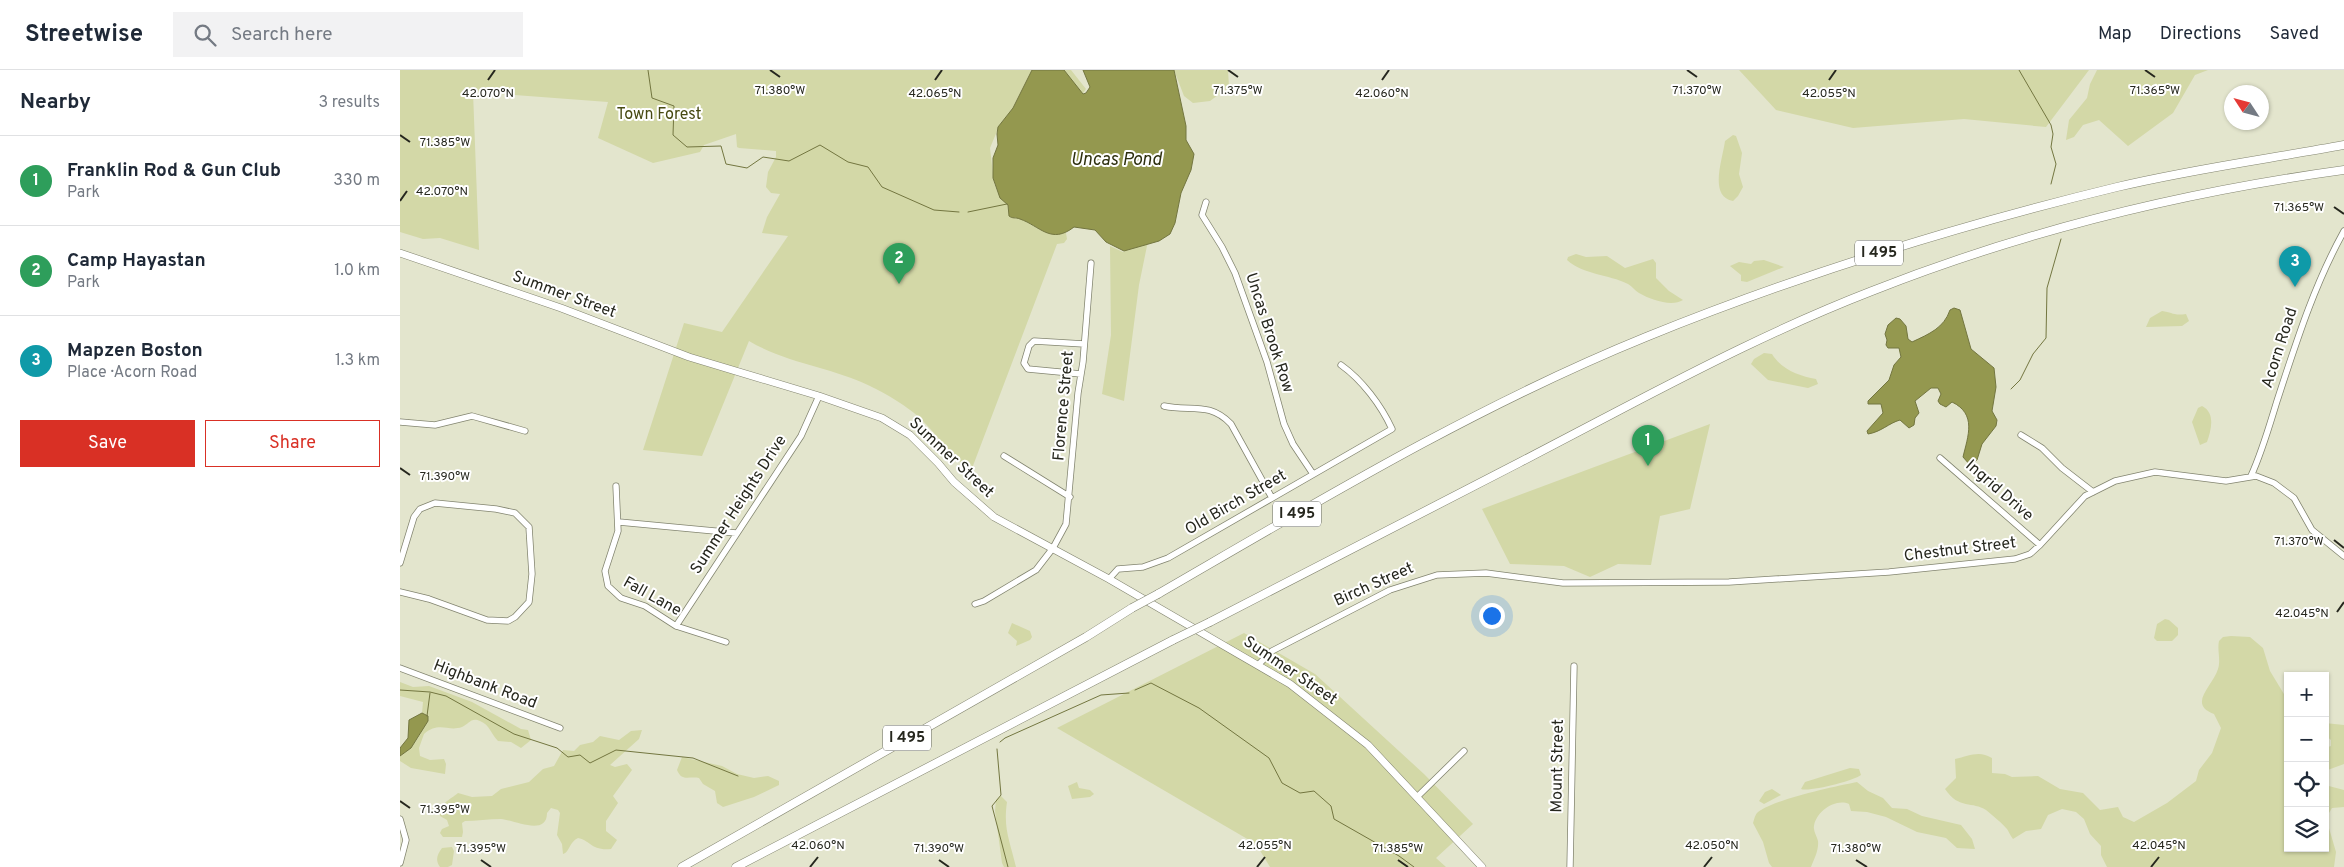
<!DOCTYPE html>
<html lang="en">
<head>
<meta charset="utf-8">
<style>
  :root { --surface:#fff; --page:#f2f2f3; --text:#1f2937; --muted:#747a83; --line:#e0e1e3; --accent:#d93025 }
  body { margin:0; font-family:Overpass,sans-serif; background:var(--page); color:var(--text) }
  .controls { position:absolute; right:15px; bottom:15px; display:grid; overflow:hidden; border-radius:0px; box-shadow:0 1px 4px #0004 }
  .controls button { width:45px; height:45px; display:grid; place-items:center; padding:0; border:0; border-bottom:1px solid var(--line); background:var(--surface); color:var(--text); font:25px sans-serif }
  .compass { position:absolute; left:1824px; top:15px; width:45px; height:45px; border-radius:50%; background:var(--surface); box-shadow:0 1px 4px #0004; rotate:306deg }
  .you { position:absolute; left:1091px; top:545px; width:18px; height:18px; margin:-12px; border:4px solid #fff; border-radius:50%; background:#1a73e8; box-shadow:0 0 0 8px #1a73e833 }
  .badge { display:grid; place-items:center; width:32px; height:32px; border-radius:50%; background:var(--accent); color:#fff; font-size:16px; font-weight:700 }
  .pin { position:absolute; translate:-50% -41px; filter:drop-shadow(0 1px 2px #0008) }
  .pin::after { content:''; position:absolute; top:26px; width:18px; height:15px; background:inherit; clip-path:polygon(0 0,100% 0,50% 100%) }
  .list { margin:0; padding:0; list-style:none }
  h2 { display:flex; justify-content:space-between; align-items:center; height:65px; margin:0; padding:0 20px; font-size:21px }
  h2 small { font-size:16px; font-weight:400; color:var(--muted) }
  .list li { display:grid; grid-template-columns:32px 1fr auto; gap:15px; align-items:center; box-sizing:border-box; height:90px; padding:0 20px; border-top:1px solid var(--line) }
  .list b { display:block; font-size:19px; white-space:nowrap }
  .list p { margin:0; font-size:16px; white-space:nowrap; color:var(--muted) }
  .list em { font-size:16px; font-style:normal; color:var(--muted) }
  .actions { display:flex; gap:10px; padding:15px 20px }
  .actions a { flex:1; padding:11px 0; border:1px solid var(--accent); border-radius:0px; text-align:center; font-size:18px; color:var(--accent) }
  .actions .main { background:var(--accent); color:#fff }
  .icon { flex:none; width:28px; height:28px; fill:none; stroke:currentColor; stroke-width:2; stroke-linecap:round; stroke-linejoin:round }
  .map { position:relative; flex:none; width:1944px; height:797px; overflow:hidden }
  header { display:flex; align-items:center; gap:30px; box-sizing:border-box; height:70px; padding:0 25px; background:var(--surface); border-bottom:1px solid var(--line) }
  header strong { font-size:24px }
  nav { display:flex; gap:28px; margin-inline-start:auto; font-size:18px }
  .search { width:350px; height:45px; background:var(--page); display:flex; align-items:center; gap:12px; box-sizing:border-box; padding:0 18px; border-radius:0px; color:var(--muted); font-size:19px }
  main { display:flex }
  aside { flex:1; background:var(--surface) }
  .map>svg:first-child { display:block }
</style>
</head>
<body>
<header>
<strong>Streetwise</strong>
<div class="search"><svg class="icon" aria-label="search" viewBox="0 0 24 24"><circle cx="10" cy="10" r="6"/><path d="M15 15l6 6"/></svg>Search here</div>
<nav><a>Map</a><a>Directions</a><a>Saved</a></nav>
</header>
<main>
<aside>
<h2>Nearby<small>3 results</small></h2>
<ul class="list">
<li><span class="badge" style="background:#2e9e5b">1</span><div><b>Franklin Rod &amp; Gun Club</b><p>Park</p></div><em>330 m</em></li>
<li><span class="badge" style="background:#2e9e5b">2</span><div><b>Camp Hayastan</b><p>Park</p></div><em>1.0 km</em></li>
<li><span class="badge" style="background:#0f9aa8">3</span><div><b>Mapzen Boston</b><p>Place · Acorn Road</p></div><em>1.3 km</em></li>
</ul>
<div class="actions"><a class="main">Save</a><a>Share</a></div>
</aside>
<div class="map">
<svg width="1944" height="797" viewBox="0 0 1944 797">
  <rect width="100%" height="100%" fill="#e3e5cd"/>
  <path fill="#d3d8a7" d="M0 0H632L613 38 600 54 590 78 594 113 600 128 608 135 609 146 621 149 644 162 662 160 661 163H666L667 169 664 173 657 174 571 401C551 385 539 367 521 349 510 338 485 323 470 316 432 297 388 294 349 271L302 386 243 380 284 253 322 262 388 166 362 163 367 147 380 124 371 123 366 117 368 102 376 87V81L339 78 337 77 336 64 304 75 300 82 253 93 198 68 208 32 73 22 79 180 40 168 23 169 0 162Z
    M655 0H671L686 19 681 26Z
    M774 0H828L829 17 810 31 793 33 784 26Z
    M1339 0H1689L1646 57 1564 49 1453 58 1376 40Z
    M1697 0H1808L1795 5 1773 43 1728 76 1699 50 1683 55 1674 67 1666 70 1669 50 1687 28 1690 14Z
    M1333 65 1336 66 1342 83 1339 104 1343 117 1338 126 1333 131C1308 127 1323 88 1325 71Z
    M748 171 739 215 724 331 702 324 711 265 710 176 723 182Z
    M1176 184 1186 187 1207 186 1225 198 1253 189 1256 193V208L1269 221 1283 230C1272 237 1251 230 1239 223 1235 221 1232 216 1228 214 1208 204 1184 205 1167 190L1168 187Z
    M1364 190 1384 197 1347 212 1341 211V205L1330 196 1339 192 1351 194 1354 191Z
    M1762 241C1772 242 1773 246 1786 244L1789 251 1782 256 1746 257 1750 248Z
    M1364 283 1372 284C1381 299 1399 306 1416 309L1418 314 1408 318 1368 310 1351 294 1354 289Z
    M1802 336C1816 343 1811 360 1807 372L1800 375 1792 352 1798 338Z
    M1310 354 1290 439 1260 446 1251 495 1218 494 1190 507 1164 496 1110 494 1082 439Z
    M1765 549 1769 550 1778 558V565L1772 571H1757L1754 568 1757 554Z
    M612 553 630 561 632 567 630 570 616 576 617 571 608 563Z
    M844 563 915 604 1024 704 1073 754 1036 788 1046 797H870L856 774 657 658Z
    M1831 566 1850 567 1863 578 1870 601 1887 629 1888 778H1925V715L1944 720V737L1932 738 1926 748 1936 782 1934 797H1707L1701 785V776L1690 764 1684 749 1676 742 1662 739 1648 745 1641 759 1626 761 1613 769C1610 765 1609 762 1607 759 1603 754 1591 744 1586 740 1573 731 1559 740 1545 719L1556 708 1555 689C1569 686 1579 680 1592 688V703L1605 704 1612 707 1638 706 1660 719 1683 723 1700 740 1718 737 1723 747 1734 752 1767 733 1796 711 1799 700 1812 683 1821 658 1814 644C1787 634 1813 616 1818 599 1821 590 1817 580 1819 571L1823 567Z
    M0 612 13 617 29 616 72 632 121 659 128 660 131 670 121 678 111 672 98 671C91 664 90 655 80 651 71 647 69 654 62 657 48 662 39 651 24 664L19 678 20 686 30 690 44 689 46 694 45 704 11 698 0 691V686C14 677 25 661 26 645L22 643 23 632 0 626Z
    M1925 653 1944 655V694L1925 701V678L1931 676V670L1925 665Z
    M242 660 239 669 210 695 215 697 227 694 232 700 213 726 218 733 206 751V761L217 770 211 779C191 781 190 770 178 768 169 772 170 782 163 784L162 774 157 765 160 743 158 740 151 738 147 743C147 767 114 750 101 749 89 749 76 751 65 751L62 753 63 762 62 767H43L40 763 42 759 49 756 47 750 40 746C39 733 50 730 58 723L72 727 92 726 101 719 129 712 143 699 154 696 163 680 174 681 180 675 193 672 200 666 219 670 231 661Z
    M282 687 322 696 337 704 354 708 368 706 379 711V715L354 727 323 737 317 733 315 721 303 714 299 708C289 706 282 712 277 700Z
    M1450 698 1459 699 1461 705C1453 711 1410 722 1401 719L1405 712Z
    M677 712 679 718 690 720 694 724 690 727 672 729 668 716Z
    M1457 712 1468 721 1483 728 1492 738 1507 739 1522 746 1561 755 1572 769 1575 779 1557 778 1546 768 1517 762 1486 747 1467 742 1451 741 1449 734C1435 728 1416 742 1414 756 1413 761 1417 766 1418 771 1419 780 1414 789 1411 797H1372L1369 793 1363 772 1353 753C1355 747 1355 743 1361 740 1381 728 1432 717 1457 712Z
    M1372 719 1381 725 1364 734 1359 731 1365 722Z
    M601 726 607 732C603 759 610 771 616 797H604L602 793 595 741 596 730Z
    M52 777 54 781 52 795 48 797H40C35 790 37 785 42 778Z"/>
  <path fill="#94984f" stroke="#737640" d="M632 0H664L683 24 686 23 690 17 683 0H774L786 56V70L794 84 791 100 781 123 775 153 770 164 759 171 724 181 706 172 695 160 674 157C651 175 640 156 620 149 615 147 613 149 609 146L608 135 600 128 593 108V88L598 75 597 64 598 57 613 38Z
    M1554 238 1560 240 1571 279 1594 298 1596 317 1592 341 1597 350 1596 356 1582 374 1577 390 1570 395 1563 387C1568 366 1577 344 1552 332L1546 337 1540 334 1538 331 1541 324 1538 318H1531L1515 331 1519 343 1515 348 1514 355 1509 358 1500 350C1489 353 1481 362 1468 364L1467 361 1483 343 1481 334H1468V331L1489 310 1494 295 1501 287 1499 278H1488L1486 275 1487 270 1485 264 1488 255 1496 248 1500 249 1506 256 1508 269 1512 272C1529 264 1544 258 1550 240Z
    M22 643 28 646V651L11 678 0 686V678L8 668 9 650Z"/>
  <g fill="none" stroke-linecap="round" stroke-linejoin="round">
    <path stroke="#737640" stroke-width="1" d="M248 0 252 28 274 36 273 65 287 77 321 76 326 94 347 98 363 87 389 91 420 75 448 92 468 97 482 117 534 140 559 142
      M1619 0 1651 55 1653 64 1651 77 1656 94 1651 114
      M568 142 607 134
      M1611 319 1620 310 1633 284 1646 268 1647 218 1661 169
      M0 620 30 622 46 626 114 664 157 678 168 687 180 685 190 693 216 680 293 688 338 706
      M735 620 751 613 799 638 869 688 882 713 900 723 914 721 931 736 934 749 999 786 1014 797
      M27 646 30 623
      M600 672 605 668 701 625 729 623
      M597 679 601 725 592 736 608 797"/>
    <defs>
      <path id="minor" d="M806 132 802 145 822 177 835 203 867 292 884 354 893 374 913 404
        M681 304 628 299 624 293 629 276 634 271 684 274
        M764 336C790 342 809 331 831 354L872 428
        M0 352 35 355 72 346 125 361
        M1621 365 1642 378 1662 398 1693 422
        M604 386 670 427
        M1540 388 1640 475
        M1851 406C1862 382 1869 357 1877 331 1896 273 1914 215 1944 161
        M216 416 218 461 205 501 208 516 221 528 245 536 276 556 326 572
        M219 452 336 463
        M0 493 14 447 20 439 35 433 96 439 115 443 129 457 132 504 129 532 115 547 108 551 87 550 29 529 0 522
        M709 509 718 499 743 497 768 488 992 359C981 335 962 310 941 295
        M575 534 584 531 636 500 653 478 666 454 678 323 683 292 691 193
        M276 556 401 366 419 326
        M858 595 872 581 990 520 1037 505 1086 503 1163 513 1329 512 1489 502 1615 489 1630 484 1640 475 1685 426 1715 411 1755 402 1826 411 1856 406 1874 413 1894 428 1912 460 1944 486
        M0 598 160 658
        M1017 727 1064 681
        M0 749 6 770 0 793
        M1170 797 1174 596"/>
      <path id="major" d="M0 183 161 238 289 287 419 326 482 348 510 365 538 393 554 412 594 447 709 509 890 614 968 675 1082 797"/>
      <path id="highway" d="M758 524C917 432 1076 336 1246 267 1399 205 1556 156 1717 117 1792 99 1868 89 1944 75
        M810 552C945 483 1081 413 1216 342 1300 298 1384 255 1472 221 1624 161 1783 122 1944 100
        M282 797 686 567 732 538
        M336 797 773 570"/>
    </defs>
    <use href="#minor" stroke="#82846f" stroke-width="7"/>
    <use href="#major" stroke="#82846f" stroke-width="8"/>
    <use href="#highway" stroke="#82846f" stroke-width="9"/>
    <use href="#minor" stroke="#fff" stroke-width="5.5"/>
    <use href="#major" stroke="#fff" stroke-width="7"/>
    <use href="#highway" stroke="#fff" stroke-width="8"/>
    <defs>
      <path id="highway-bridge" d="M732 538 758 524
        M773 570 810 552"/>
    </defs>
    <use href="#highway-bridge" stroke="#82846f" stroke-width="9" stroke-linecap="butt"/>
    <use href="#highway-bridge" stroke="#fff" stroke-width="8"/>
  </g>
  <path fill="none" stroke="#26271e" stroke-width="2" d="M370 0 380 7M828 0 838 7M1287 0 1297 7M1745 0 1755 7M88 10 95 0M535 10 542 0M982 10 989 0M1429 10 1436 0M0 65 10 72M0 131 7 121M1934 137 1944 144M0 398 10 405M1934 470 1944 478M1937 542 1944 532M0 731 10 738M81 790 91 797M539 790 549 797M998 790 1008 797M1456 790 1467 797M410 797 418 787M857 797 865 787M1304 797 1312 787M1751 797 1759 787"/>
  <g text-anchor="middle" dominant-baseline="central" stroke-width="4" stroke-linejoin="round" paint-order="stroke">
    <g fill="#fff" stroke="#676862" stroke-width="1">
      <rect x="1455" y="170.5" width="48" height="25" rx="4"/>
      <rect x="873" y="431.5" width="48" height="25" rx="4"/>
      <rect x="483" y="655.5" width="48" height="25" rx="4"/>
    </g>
    <g font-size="15" font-weight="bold" fill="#26271e">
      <text x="1479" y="183">I 495</text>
      <text x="897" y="444">I 495</text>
      <text x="507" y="668">I 495</text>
    </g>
    <g font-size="16" fill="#474a12" stroke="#fff">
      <text x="259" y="45">Town Forest</text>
    </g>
    <g font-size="16" fill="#26271e" stroke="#fff">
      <text transform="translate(164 225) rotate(20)">Summer Street</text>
      <text transform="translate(869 263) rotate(72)">Uncas Brook Row</text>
      <text transform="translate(1880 278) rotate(-72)">Acorn Road</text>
      <text transform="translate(664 336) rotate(-85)">Florence Street</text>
      <text transform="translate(551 388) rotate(43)">Summer Street</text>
      <text transform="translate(1599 421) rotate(41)">Ingrid Drive</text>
      <text transform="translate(836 433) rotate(-30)">Old Birch Street</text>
      <text transform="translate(339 435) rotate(-57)">Summer Heights Drive</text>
      <text transform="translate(1560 480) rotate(-7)">Chestnut Street</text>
      <text transform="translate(974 515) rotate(-24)">Birch Street</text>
      <text transform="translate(252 527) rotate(29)">Fall Lane</text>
      <text transform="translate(890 601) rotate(34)">Summer Street</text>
      <text transform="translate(85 615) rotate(21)">Highbank Road</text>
      <text transform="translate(1158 696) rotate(-89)">Mount Street</text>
    </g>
    <g font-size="18" font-style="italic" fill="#2d2f0e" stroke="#fff">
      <text x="716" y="90">Uncas Pond</text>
    </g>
  </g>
  <g font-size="12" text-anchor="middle" fill="#26271e" stroke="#fff" stroke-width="4" stroke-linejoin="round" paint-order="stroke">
    <text x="380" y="24">71.380°W</text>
    <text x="838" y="24">71.375°W</text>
    <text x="1297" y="24">71.370°W</text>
    <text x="1755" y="24">71.365°W</text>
    <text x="88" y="27">42.070°N</text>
    <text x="535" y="27">42.065°N</text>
    <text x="982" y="27">42.060°N</text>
    <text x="1429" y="27">42.055°N</text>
    <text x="45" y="76">71.385°W</text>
    <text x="42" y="125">42.070°N</text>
    <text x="1899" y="141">71.365°W</text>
    <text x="45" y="410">71.390°W</text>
    <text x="1899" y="475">71.370°W</text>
    <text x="1902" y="547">42.045°N</text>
    <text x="45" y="743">71.395°W</text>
    <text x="418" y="779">42.060°N</text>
    <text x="865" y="779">42.055°N</text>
    <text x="1312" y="779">42.050°N</text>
    <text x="1759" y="779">42.045°N</text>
    <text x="81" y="782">71.395°W</text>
    <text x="539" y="782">71.390°W</text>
    <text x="998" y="782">71.385°W</text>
    <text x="1456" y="782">71.380°W</text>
  </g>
</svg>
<div class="controls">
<button>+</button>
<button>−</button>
<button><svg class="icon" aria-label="locate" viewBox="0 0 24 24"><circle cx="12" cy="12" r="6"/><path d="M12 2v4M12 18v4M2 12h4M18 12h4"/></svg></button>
<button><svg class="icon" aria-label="layers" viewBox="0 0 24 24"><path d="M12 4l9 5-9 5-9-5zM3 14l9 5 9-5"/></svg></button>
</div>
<svg class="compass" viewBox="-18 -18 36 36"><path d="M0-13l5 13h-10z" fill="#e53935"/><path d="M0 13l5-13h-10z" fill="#747a83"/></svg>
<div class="you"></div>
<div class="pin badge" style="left:1248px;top:396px;background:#2e9e5b">1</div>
<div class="pin badge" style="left:499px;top:214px;background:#2e9e5b">2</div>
<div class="pin badge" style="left:1895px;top:217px;background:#0f9aa8">3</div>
</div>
</main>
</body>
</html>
